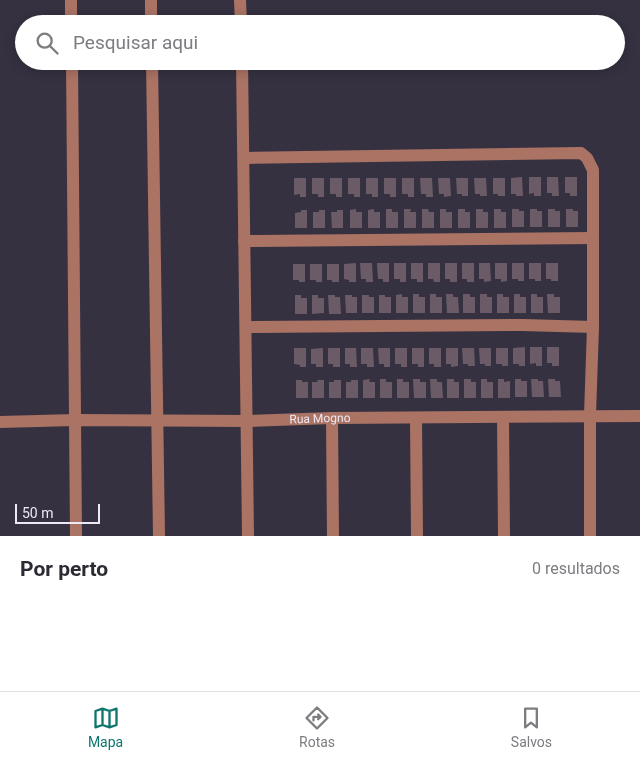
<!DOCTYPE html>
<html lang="pt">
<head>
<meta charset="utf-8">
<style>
  :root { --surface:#fff; --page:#f2f2f3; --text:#2b2b33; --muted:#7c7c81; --line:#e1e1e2; --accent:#0f766e }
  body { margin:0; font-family:Roboto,sans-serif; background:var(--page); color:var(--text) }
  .scale { position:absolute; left:15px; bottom:12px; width:85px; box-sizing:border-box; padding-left:5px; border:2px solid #ece9f4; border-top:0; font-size:14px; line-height:18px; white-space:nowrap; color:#ece9f4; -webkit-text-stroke:4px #353141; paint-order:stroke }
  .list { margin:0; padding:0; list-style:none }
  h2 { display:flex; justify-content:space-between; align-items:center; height:65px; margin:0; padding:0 20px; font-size:21px }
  h2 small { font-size:16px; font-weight:400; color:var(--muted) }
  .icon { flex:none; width:28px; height:28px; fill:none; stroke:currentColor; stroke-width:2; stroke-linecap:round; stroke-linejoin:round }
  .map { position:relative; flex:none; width:640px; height:536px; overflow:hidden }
  .search { position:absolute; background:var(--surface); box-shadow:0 2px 12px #0003; left:15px; right:15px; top:15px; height:55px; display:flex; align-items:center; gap:12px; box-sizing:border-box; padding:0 18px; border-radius:28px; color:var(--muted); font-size:19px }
  .sheet { height:155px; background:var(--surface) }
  nav { display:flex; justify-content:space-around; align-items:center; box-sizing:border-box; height:70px; border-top:1px solid var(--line); background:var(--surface); font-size:14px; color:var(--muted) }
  nav a { display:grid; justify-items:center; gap:2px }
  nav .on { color:var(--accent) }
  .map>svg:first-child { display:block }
</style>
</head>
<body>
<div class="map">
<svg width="640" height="536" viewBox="0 0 640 536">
  <rect width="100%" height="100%" fill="#353141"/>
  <path fill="#6b5b67" d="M522 177 523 196H516V194H511V178Z
    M529 177H541V196H534V193L529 194Z
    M547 177H558L559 196H552V193H547Z
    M565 177H577V196H570V193H565Z
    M294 178H306V197H300V194L294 195Z
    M312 178H324V197H318V194H312Z
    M330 178H342V197H336V194H330Z
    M348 178H360V197H354V194H348Z
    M366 178H378V197H372V194H366Z
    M384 178H396V197H390V194H384Z
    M402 178H414V197H408V194H402Z
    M420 178H432L433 197H426V194H421Z
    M438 178H450L451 196 444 197V194H439Z
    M456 178H468V196H462V194H457Z
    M474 178H486L487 196H480V194H475Z
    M493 178H505V196H498V194H493Z
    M356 209V212H362V228H350V210Z
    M374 209V212H380V228H368V210Z
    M386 209H392V212H398V228H386Z
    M404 209H411L410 212H416V228H404Z
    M422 209H428L429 212H434V228H422Z
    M440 209H446V212H452V228H440Z
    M458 209H465V212H470V228H458Z
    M476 209H483V212H488V228H476Z
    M494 209H501V212H506V228H494Z
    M512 209H519V211H524V227H512Z
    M530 209H537V211H542V227H530Z
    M548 209H555V211H560V227H548Z
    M566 209H573V211H578V227H566Z
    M301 210H307V228H295V213L301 212Z
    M319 210H325V228H313V212H319Z
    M337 210H343V228H332L331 212H337Z
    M356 263V282H349V280L344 279V264Z
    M360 263H372L373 282H366V279H361Z
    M377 263H389V282H383V279H378Z
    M394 263H406V282H400V279H394Z
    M411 263H423V282H417V279H411Z
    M428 263H440V282H434L433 279H428Z
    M445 263H457V282H450V279H445Z
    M462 263H474V282H467V279H462Z
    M479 263H490L491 281 484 282V279H479Z
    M495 263H507V281L501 282V279H495Z
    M512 263H524V281H518V279H512Z
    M529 263H541V281H535V279H529Z
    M546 263H558V281H551V279H546Z
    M293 264H305V282H299V280H293Z
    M310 264H322V282H316V280H310Z
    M327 264H339V282H332V280H327Z
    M402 294V297H408V313H396V295Z
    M413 294H419V297H425V313H413Z
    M430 294H436V297H442V313H430Z
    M446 294H453V297H458L459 313H447Z
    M463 294H470V297H475V313H463Z
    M480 294H487V297H492V313H480Z
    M497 294H503V297H509V313H497Z
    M514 294H520V297H526V313H514Z
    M531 294H537V297H543V313H531Z
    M547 294H554V297H560V313H548Z
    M295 295H301V298H307V314H295Z
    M312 295H318V298H324V313L312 314Z
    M328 295H335V297H340L341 314H329Z
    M345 295H352V297H357V313H346Z
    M362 295H369V297H374V313H362Z
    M379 295H385V297H391V313H379Z
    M525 347V366H519V364H513V348Z
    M530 347H542V366H536V363L530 364Z
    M547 347H559V366H552V363H547Z
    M294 348H306V367H300V365L294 364Z
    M323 348V367H316V364H311V349Z
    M328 348H340V367H333V364H328Z
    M345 348H356L357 367H350V364H345Z
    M361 348H373L374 367H367V364H361Z
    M378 348H390V367H384V364H379Z
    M395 348H407V367H401V364H395Z
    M412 348H424V367H418V364H412Z
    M429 348H441V367H434V364H429Z
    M446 348H458V366L451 367V364H446Z
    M462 348H474L475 366H468V364H463Z
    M479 348H491V366H485V364H480Z
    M496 348H508V366H502V364H496Z
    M370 379 369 382H375V398H363V380Z
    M380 379H386V382H392V398H380Z
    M397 379H403V382H409V398H397Z
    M413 379H420V382H426V398H414Z
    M430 379H437V382H442L443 398H431Z
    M447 379H454V382H459V398H447Z
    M464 379H471V382H476V398H464Z
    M481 379H487V382H493V398H481Z
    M498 379H504V382L510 381V398H498Z
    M515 379H521V381H527V397H515Z
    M531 379H538V381H543L544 397H532Z
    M548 379H555V381H560L561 397H549Z
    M296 380H302V382H308V398H296Z
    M317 380H324V398H312V382H318Z
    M334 380H341V398H329V382H334Z
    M351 380H358V398H346V382H351Z"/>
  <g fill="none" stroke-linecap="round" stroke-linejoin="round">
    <g stroke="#ab7364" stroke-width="12">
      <path d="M71 0V24"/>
      <path d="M151 0V24"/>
      <path d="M240 0 241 24"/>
      <path d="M72 61 76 536"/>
      <path d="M152 61 159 536"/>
      <path d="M242 61 248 536"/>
      <path d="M244 158 581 153 587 158 593 170V327L590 415V536"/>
      <path d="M244 241 592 238"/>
      <path d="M246 327 523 325 593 327"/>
      <path d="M503 417 504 536"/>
      <path d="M332 418 333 536"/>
      <path d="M416 418 417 536"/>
      <path id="s1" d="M0 422 75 420 247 421 332 418 640 416"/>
    </g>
  </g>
  <g text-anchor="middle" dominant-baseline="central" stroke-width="4.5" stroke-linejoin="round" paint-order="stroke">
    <g font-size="12" fill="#ece9f4" stroke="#353141">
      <text stroke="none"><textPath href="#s1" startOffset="320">Rua Mogno</textPath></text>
    </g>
  </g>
</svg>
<div class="scale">50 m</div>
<div class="search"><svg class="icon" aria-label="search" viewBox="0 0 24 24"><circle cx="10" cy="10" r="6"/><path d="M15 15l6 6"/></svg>Pesquisar aqui</div>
</div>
<section class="sheet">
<h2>Por perto<small>0 resultados</small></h2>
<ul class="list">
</ul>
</section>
<nav>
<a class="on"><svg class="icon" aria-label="map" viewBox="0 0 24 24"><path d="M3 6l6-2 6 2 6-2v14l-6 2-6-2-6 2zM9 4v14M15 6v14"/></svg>Mapa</a>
<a><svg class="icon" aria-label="directions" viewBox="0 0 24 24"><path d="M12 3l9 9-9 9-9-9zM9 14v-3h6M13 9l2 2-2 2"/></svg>Rotas</a>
<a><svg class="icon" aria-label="saved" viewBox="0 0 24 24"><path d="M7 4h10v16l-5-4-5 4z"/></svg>Salvos</a>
</nav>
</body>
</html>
